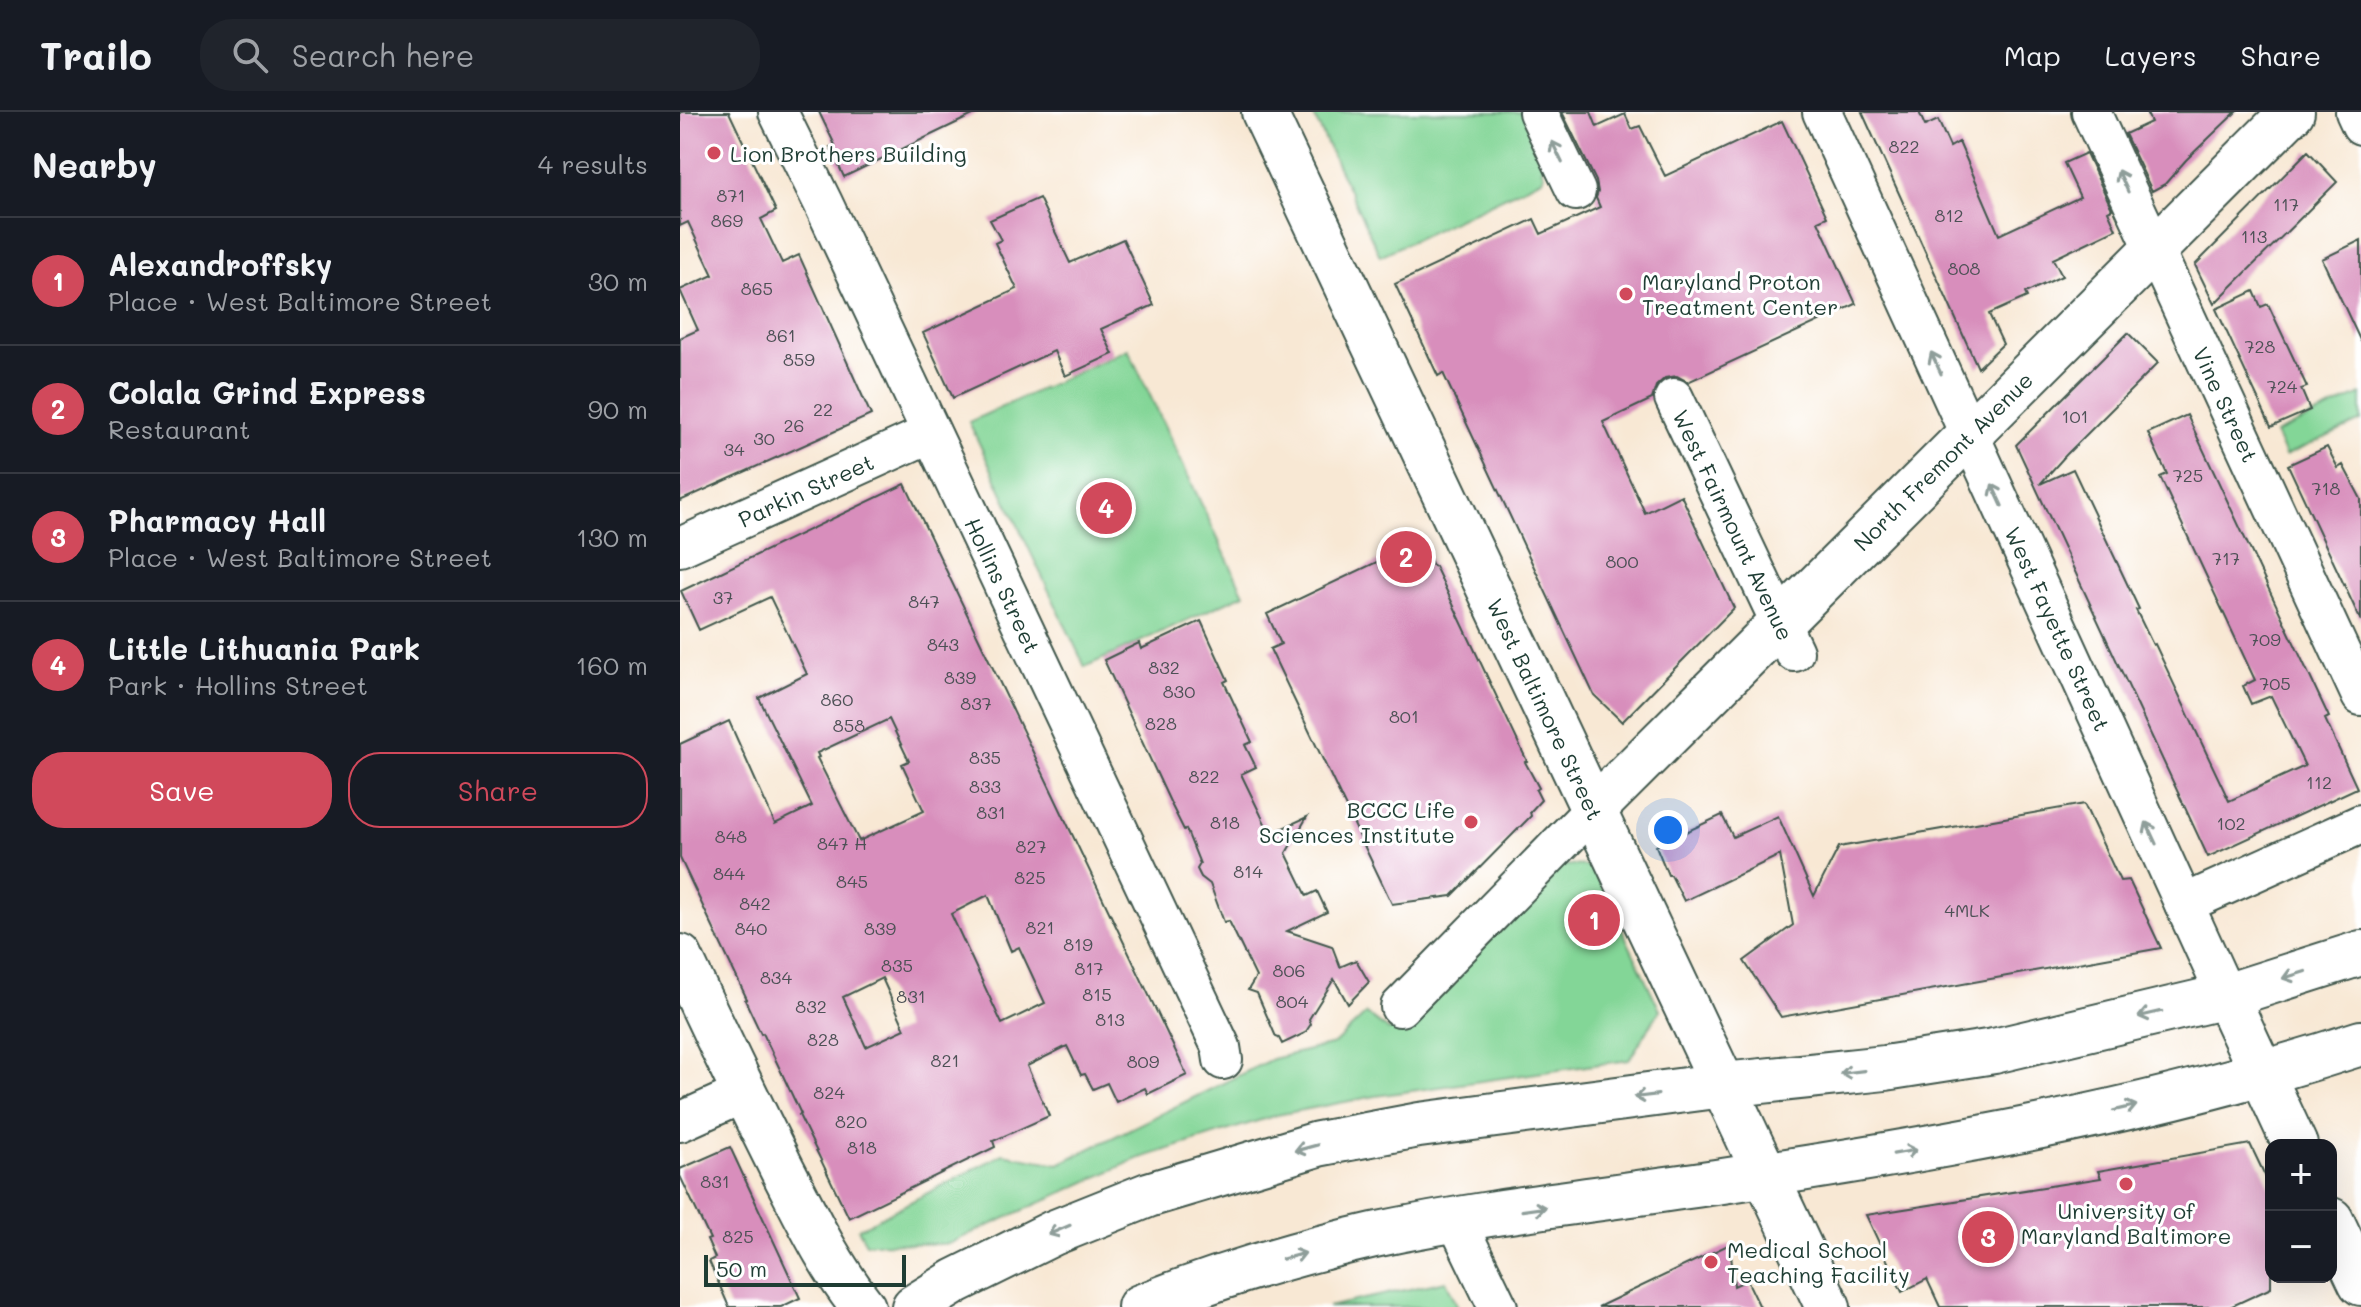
<!DOCTYPE html>
<html lang="en">
<head>
<meta charset="utf-8">
<style>
  :root { --surface:#171b24; --page:#20242c; --text:#f1f3f6; --muted:#9ea1a6; --line:#363941; --accent:#d1495b }
  body { margin:0; font-family:Mali,sans-serif; background:var(--page); color:var(--text) }
  .controls { position:absolute; right:24px; bottom:24px; display:grid; overflow:hidden; border-radius:16px; box-shadow:0 8px 32px #0002 }
  .controls button { width:72px; height:72px; display:grid; place-items:center; padding:0; border:0; border-bottom:2px solid var(--line); background:var(--surface); color:var(--text); font:40px sans-serif }
  .scale { position:absolute; left:24px; bottom:20px; width:202px; box-sizing:border-box; padding-left:8px; border:4px solid #1f3d34; border-top:0; font-size:22px; line-height:28px; white-space:nowrap; color:#1f3d34; -webkit-text-stroke:6px #fff; paint-order:stroke }
  .you { position:absolute; left:988px; top:718px; width:28px; height:28px; margin:-20px; border:6px solid #fff; border-radius:50%; background:#1a73e8; box-shadow:0 0 0 12px #1a73e833 }
  .badge { display:grid; place-items:center; width:52px; height:52px; border-radius:50%; background:var(--accent); color:#fff; font-size:26px; font-weight:700 }
  .pin { position:absolute; translate:-50% -50%; border:4px solid #fff; box-shadow:0 2px 8px #0006 }
  .list { margin:0; padding:0; list-style:none }
  h2 { display:flex; justify-content:space-between; align-items:center; height:104px; margin:0; padding:0 32px; font-size:34px }
  h2 small { font-size:26px; font-weight:400; color:var(--muted) }
  .list li { display:grid; grid-template-columns:52px 1fr auto; gap:24px; align-items:center; box-sizing:border-box; height:128px; padding:0 32px; border-top:2px solid var(--line) }
  .list b { display:block; font-size:30px; white-space:nowrap }
  .list p { margin:0; font-size:26px; white-space:nowrap; color:var(--muted) }
  .list em { font-size:26px; font-style:normal; color:var(--muted) }
  .actions { display:flex; gap:16px; padding:24px 32px }
  .actions a { flex:1; padding:18px 0; border:2px solid var(--accent); border-radius:32px; text-align:center; font-size:28px; color:var(--accent) }
  .actions .main { background:var(--accent); color:#fff }
  .icon { flex:none; width:44px; height:44px; fill:none; stroke:currentColor; stroke-width:2; stroke-linecap:round; stroke-linejoin:round }
  .map { position:relative; flex:none; width:1681px; height:1195px; overflow:hidden }
  header { display:flex; align-items:center; gap:48px; box-sizing:border-box; height:112px; padding:0 40px; background:var(--surface); border-bottom:2px solid var(--line) }
  header strong { font-size:38px }
  nav { display:flex; gap:44px; margin-inline-start:auto; font-size:28px }
  .search { width:560px; height:72px; background:var(--page); display:flex; align-items:center; gap:20px; box-sizing:border-box; padding:0 28px; border-radius:32px; color:var(--muted); font-size:30px }
  main { display:flex }
  aside { flex:1; background:var(--surface) }
  .map>svg:first-child { display:block }
</style>
</head>
<body>
<header>
<strong>Trailo</strong>
<div class="search"><svg class="icon" aria-label="search" viewBox="0 0 24 24"><circle cx="10" cy="10" r="6"/><path d="M15 15l6 6"/></svg>Search here</div>
<nav><a>Map</a><a>Layers</a><a>Share</a></nav>
</header>
<main>
<aside>
<h2>Nearby<small>4 results</small></h2>
<ul class="list">
<li><span class="badge">1</span><div><b>Alexandroffsky</b><p>Place · West Baltimore Street</p></div><em>30 m</em></li>
<li><span class="badge">2</span><div><b>Colala Grind Express</b><p>Restaurant</p></div><em>90 m</em></li>
<li><span class="badge">3</span><div><b>Pharmacy Hall</b><p>Place · West Baltimore Street</p></div><em>130 m</em></li>
<li><span class="badge">4</span><div><b>Little Lithuania Park</b><p>Park · Hollins Street</p></div><em>160 m</em></li>
</ul>
<div class="actions"><a class="main">Save</a><a>Share</a></div>
</aside>
<div class="map">
<svg width="1681" height="1195" viewBox="0 0 1681 1195">
  <rect width="100%" height="100%" fill="#fff"/>
  <filter id="ink" filterUnits="userSpaceOnUse"><feTurbulence type="fractalNoise" baseFrequency=".0125" numOctaves="2"/><feDisplacementMap in="SourceGraphic" scale="16" xChannelSelector="R" yChannelSelector="G"/><feConvolveMatrix kernelMatrix="1 2 1 2 8 2 1 2 1" color-interpolation-filters="sRGB"/></filter>
  <filter id="wash" filterUnits="userSpaceOnUse"><feTurbulence type="fractalNoise" baseFrequency=".006" numOctaves="4" result="noise"/><feDisplacementMap in="SourceGraphic" scale="32" xChannelSelector="R" yChannelSelector="G"/><feGaussianBlur stdDeviation="1.8" result="paint"/><feColorMatrix in="noise" values="0 0 0 0 0 0 0 0 0 0 0 0 0 0 0 0 0 1.4 0 .05"/><feComposite in="paint" operator="in"/></filter>
  <g filter="url(#wash)">
    <rect width="100%" height="100%" fill="#f8e8d4"/>
    <path fill="#83d697" stroke="#518a66" stroke-width="2" d="M632 0H842L866 52 861 55 864 62 862 67 700 144Z
      M448 237 564 482 405 555 289 310Z
      M1681 282V309L1605 344 1595 322Z
      M878 753 912 754 980 898 949 948 696 984 597 1003 457 1047 268 1132 186 1131 178 1117 323 1042 379 1052 592 947 654 932 686 902 709 919Z
      M766 1169 778 1195H648Z"/>
    <g id="blocks">
      <path fill="#d88ebc" fill-rule="evenodd" d="M0 0H49L96 99 81 107 102 151 119 143 191 303 0 389V226L18 218 0 178 33 163 8 110 0 114Z
        M139 0H299L164 65 150 35 155 33Z
        M882 0H911L917 15 945 2 952 17 960 14 985 64 1102 9 1147 105 1138 109 1176 192 1008 270 997 264 985 266 976 274 972 287 923 310 965 401 1001 383 1054 496 942 610 914 583 763 261 758 264 715 172 854 107 861 122 920 95 916 86 918 80 916 69Z
        M1182 0H1239L1245 14 1258 8 1270 35 1279 30 1319 123 1400 85 1384 51 1406 41 1432 97 1428 99 1436 117 1373 147 1382 164 1345 181 1347 185 1309 202 1323 232 1298 256Z
        M1466 0H1556L1506 48 1485 72 1472 79 1445 22 1471 10Z
        M1628 39 1657 70 1534 192 1515 153Z
        M359 86 390 151 443 127 474 193 421 217 433 242 385 264 374 239 273 286 243 221 337 177 315 131 321 128 310 108Z
        M1681 128V230L1642 147Z
        M1574 179 1581 195 1588 192 1627 275 1621 277 1630 298 1591 315 1536 197Z
        M1448 221 1478 251 1386 343 1360 372 1393 357 1459 497 1456 498 1473 533 1475 532 1549 689 1625 654 1591 584 1571 592 1563 574 1575 568 1480 365 1487 362 1468 321 1507 303 1640 586 1649 605 1645 607 1677 676 1528 745 1336 333Z
        M1647 335 1658 356 1663 353 1681 387V509L1608 353Z
        M225 372 507 963 468 982 465 976 436 990 427 971 413 977 405 962 401 963 387 934 347 954 369 1004 313 1029 315 1035 169 1106 119 1003 121 1002 83 921 81 922 65 888 67 887 0 746V632L49 609 95 712 132 694 79 586 127 562 90 485 19 518 1 479ZM209 607 229 649 222 652 244 699 179 729 137 646 139 645 137 641ZM308 783 331 839 339 835 365 891 322 912 271 802ZM202 866 225 917 186 935 163 885Z
        M741 429 753 454H755L847 649 845 650 859 676 856 678 861 688 850 700 851 704 772 784 712 792 590 537 601 532 587 502Z
        M521 509 548 568 544 570 572 630 565 633 576 655 561 662 590 722 627 705 606 741 627 784 637 779 647 800 607 819 652 834 660 855 676 848 689 870 668 892 654 867 629 907 631 912 625 921 602 932 599 926 596 925 577 881 568 878 576 865 549 809 544 810 530 772 521 765 517 757 520 752 506 717 504 718 492 694 424 548 459 531 461 537Z
        M1404 692 1440 769 1449 768 1481 836 1101 905 1064 849 1113 813 1100 743 1004 789 991 763H988L976 734 1042 703 1053 725 1098 704 1134 784 1159 735Z
        M1570 1032 1591 1076V1176L1550 1195H1260L1247 1167 1222 1180 1186 1103 1421 1066 1418 1059Z
        M50 1035 120 1186 101 1195H49L29 1149 35 1146 27 1128 30 1127 0 1064V1057Z
        M1050 1132 1054 1174 1067 1168 1080 1195H918Z"/>
    </g>
  </g>
  <g filter="url(#ink)">
    <use href="#blocks" fill-opacity="0" stroke="#40574c" stroke-width="2"/>
    <g fill="none" stroke-linecap="round" stroke-linejoin="round">
      <defs>
        <g id="minor">
          <path id="s1" d="M98 0 143 91 541 935 543 948"/>
          <path d="M858 0 896 79"/>
          <path id="s2" d="M1142 0 1546 884"/>
          <path id="s3" d="M1411 0 1681 584"/>
          <path d="M1675 0 1681 13"/>
          <path id="s4" d="M994 286 1114 540"/>
          <path id="s5" d="M0 435 251 321"/>
          <path d="M1504 792 1681 712"/>
          <path d="M720 895 913 698"/>
          <path d="M0 1010 64 981"/>
          <path d="M776 1108 818 1195"/>
        </g>
        <g id="major">
          <path id="s6" d="M584 0 1148 1195"/>
          <path id="s7" d="M913 698 1612 0"/>
          <path d="M0 845C33 916 67 987 102 1057 127 1105 149 1153 183 1195"/>
          <path d="M1546 884 1615 1033"/>
          <path d="M1651 1108 1681 1171"/>
          <path d="M234 1195 276 1169 373 1121 468 1083 638 1032 739 1013 1044 973 1205 956 1314 939 1546 884 1681 841"/>
          <path d="M460 1195C535 1165 615 1141 694 1123 807 1099 922 1087 1036 1070 1255 1037 1470 1000 1681 931"/>
        </g>
      </defs>
      <use href="#minor" stroke="#40574c" stroke-width="42"/>
      <use href="#major" stroke="#40574c" stroke-width="48"/>
      <use href="#minor" stroke="#fff" stroke-width="38"/>
      <use href="#major" stroke="#fff" stroke-width="44"/>
    </g>
    <defs><path id="oneway-shaft" d="M-6 0H5M1.5-3L5.5 0L1.5 3" fill="none" stroke-width="1.6" stroke-linecap="round" stroke-linejoin="round" transform="scale(2)"/></defs>
    <g stroke="#8f9e9a">
      <use href="#oneway-shaft" transform="translate(877 40) rotate(-116)"/>
      <use href="#oneway-shaft" transform="translate(1443 69) rotate(-115)"/>
      <use href="#oneway-shaft" transform="translate(1256 251) rotate(-115)"/>
      <use href="#oneway-shaft" transform="translate(1317 383) rotate(-115)"/>
      <use href="#oneway-shaft" transform="translate(1471 721) rotate(-115)"/>
      <use href="#oneway-shaft" transform="translate(1614 863) rotate(163)"/>
      <use href="#oneway-shaft" transform="translate(1470 902) rotate(167)"/>
      <use href="#oneway-shaft" transform="translate(1172 960) rotate(173)"/>
      <use href="#oneway-shaft" transform="translate(966 984) rotate(173)"/>
      <use href="#oneway-shaft" transform="translate(1445 996) rotate(-13)"/>
      <use href="#oneway-shaft" transform="translate(626 1036) rotate(165)"/>
      <use href="#oneway-shaft" transform="translate(1225 1040) rotate(-10)"/>
      <use href="#oneway-shaft" transform="translate(854 1097) rotate(-8)"/>
      <use href="#oneway-shaft" transform="translate(379 1118) rotate(157)"/>
      <use href="#oneway-shaft" transform="translate(614 1144) rotate(-15)"/>
    </g>
  </g>
  <g fill="#d1495b" stroke="#fff" stroke-width="3">
    <circle cx="34" cy="41" r="8"/>
    <circle cx="946" cy="182" r="8"/>
    <circle cx="791" cy="710" r="8"/>
    <circle cx="1446" cy="1072" r="8"/>
    <circle cx="1031" cy="1150" r="8"/>
  </g>
  <g text-anchor="middle" dominant-baseline="central" stroke-width="6" stroke-linejoin="round" paint-order="stroke">
    <g font-size="18" fill="#4d5156">
      <text x="1224" y="34">822</text>
      <text x="51" y="83">871</text>
      <text x="1606" y="92">117</text>
      <text x="1269" y="103">812</text>
      <text x="47" y="108">869</text>
      <text x="1574" y="124">113</text>
      <text x="1284" y="156">808</text>
      <text x="77" y="176">865</text>
      <text x="101" y="223">861</text>
      <text x="1580" y="234">728</text>
      <text x="119" y="247">859</text>
      <text x="1602" y="274">724</text>
      <text x="143" y="297">22</text>
      <text x="1395" y="304">101</text>
      <text x="114" y="313">26</text>
      <text x="84" y="326">30</text>
      <text x="54" y="337">34</text>
      <text x="1508" y="363">725</text>
      <text x="1646" y="376">718</text>
      <text x="1546" y="446">717</text>
      <text x="942" y="449">800</text>
      <text x="43" y="485">37</text>
      <text x="244" y="489">847</text>
      <text x="1585" y="527">709</text>
      <text x="263" y="532">843</text>
      <text x="484" y="555">832</text>
      <text x="280" y="565">839</text>
      <text x="1595" y="571">705</text>
      <text x="499" y="579">830</text>
      <text x="157" y="587">860</text>
      <text x="296" y="591">837</text>
      <text x="724" y="604">801</text>
      <text x="481" y="611">828</text>
      <text x="169" y="613">858</text>
      <text x="305" y="645">835</text>
      <text x="524" y="664">822</text>
      <text x="1639" y="670">112</text>
      <text x="305" y="674">833</text>
      <text x="311" y="700">831</text>
      <text x="545" y="710">818</text>
      <text x="1551" y="711">102</text>
      <text x="51" y="724">848</text>
      <text x="162" y="731">847 H</text>
      <text x="351" y="734">827</text>
      <text x="568" y="759">814</text>
      <text x="49" y="761">844</text>
      <text x="350" y="765">825</text>
      <text x="172" y="769">845</text>
      <text x="75" y="791">842</text>
      <text x="1287" y="798">4MLK</text>
      <text x="360" y="815">821</text>
      <text x="71" y="816">840</text>
      <text x="200" y="816">839</text>
      <text x="398" y="832">819</text>
      <text x="217" y="853">835</text>
      <text x="409" y="856">817</text>
      <text x="609" y="858">806</text>
      <text x="96" y="865">834</text>
      <text x="417" y="882">815</text>
      <text x="231" y="884">831</text>
      <text x="612" y="889">804</text>
      <text x="131" y="894">832</text>
      <text x="430" y="907">813</text>
      <text x="143" y="927">828</text>
      <text x="265" y="948">821</text>
      <text x="463" y="949">809</text>
      <text x="149" y="980">824</text>
      <text x="171" y="1009">820</text>
      <text x="182" y="1035">818</text>
      <text x="35" y="1069">831</text>
      <text x="58" y="1124">825</text>
    </g>
    <g font-size="22" fill="#1f3d34" stroke="#fff" text-anchor="start">
      <text x="50" y="41">Lion Brothers Building</text>
      <text x="962" y="169">Maryland Proton<tspan x="962" dy="25">Treatment Center</tspan></text>
      <text x="775" y="697" text-anchor="end">BCCC Life<tspan x="775" dy="25">Sciences Institute</tspan></text>
      <text x="1446" y="1098" text-anchor="middle">University of<tspan x="1446" dy="25">Maryland Baltimore</tspan></text>
      <text x="1047" y="1137">Medical School<tspan x="1047" dy="25">Teaching Facility</tspan></text>
    </g>
    <g font-size="22" fill="#1f3d34" stroke="#fff">
      <text stroke="none"><textPath href="#s3" startOffset="322">Vine Street</textPath></text>
      <text stroke="none"><textPath href="#s7" startOffset="494">North Fremont Avenue</textPath></text>
      <text stroke="none"><textPath href="#s5" startOffset="138">Parkin Street</textPath></text>
      <text stroke="none"><textPath href="#s4" startOffset="140">West Fairmount Avenue</textPath></text>
      <text stroke="none"><textPath href="#s1" startOffset="524">Hollins Street</textPath></text>
      <text stroke="none"><textPath href="#s2" startOffset="568">West Fayette Street</textPath></text>
      <text stroke="none"><textPath href="#s6" startOffset="660">West Baltimore Street</textPath></text>
    </g>
  </g>
</svg>
<div class="controls">
<button>+</button>
<button>−</button>
</div>
<div class="scale">50 m</div>
<div class="you"></div>
<div class="pin badge" style="left:914px;top:808px">1</div>
<div class="pin badge" style="left:726px;top:445px">2</div>
<div class="pin badge" style="left:1308px;top:1125px">3</div>
<div class="pin badge" style="left:426px;top:396px">4</div>
</div>
</main>
</body>
</html>
